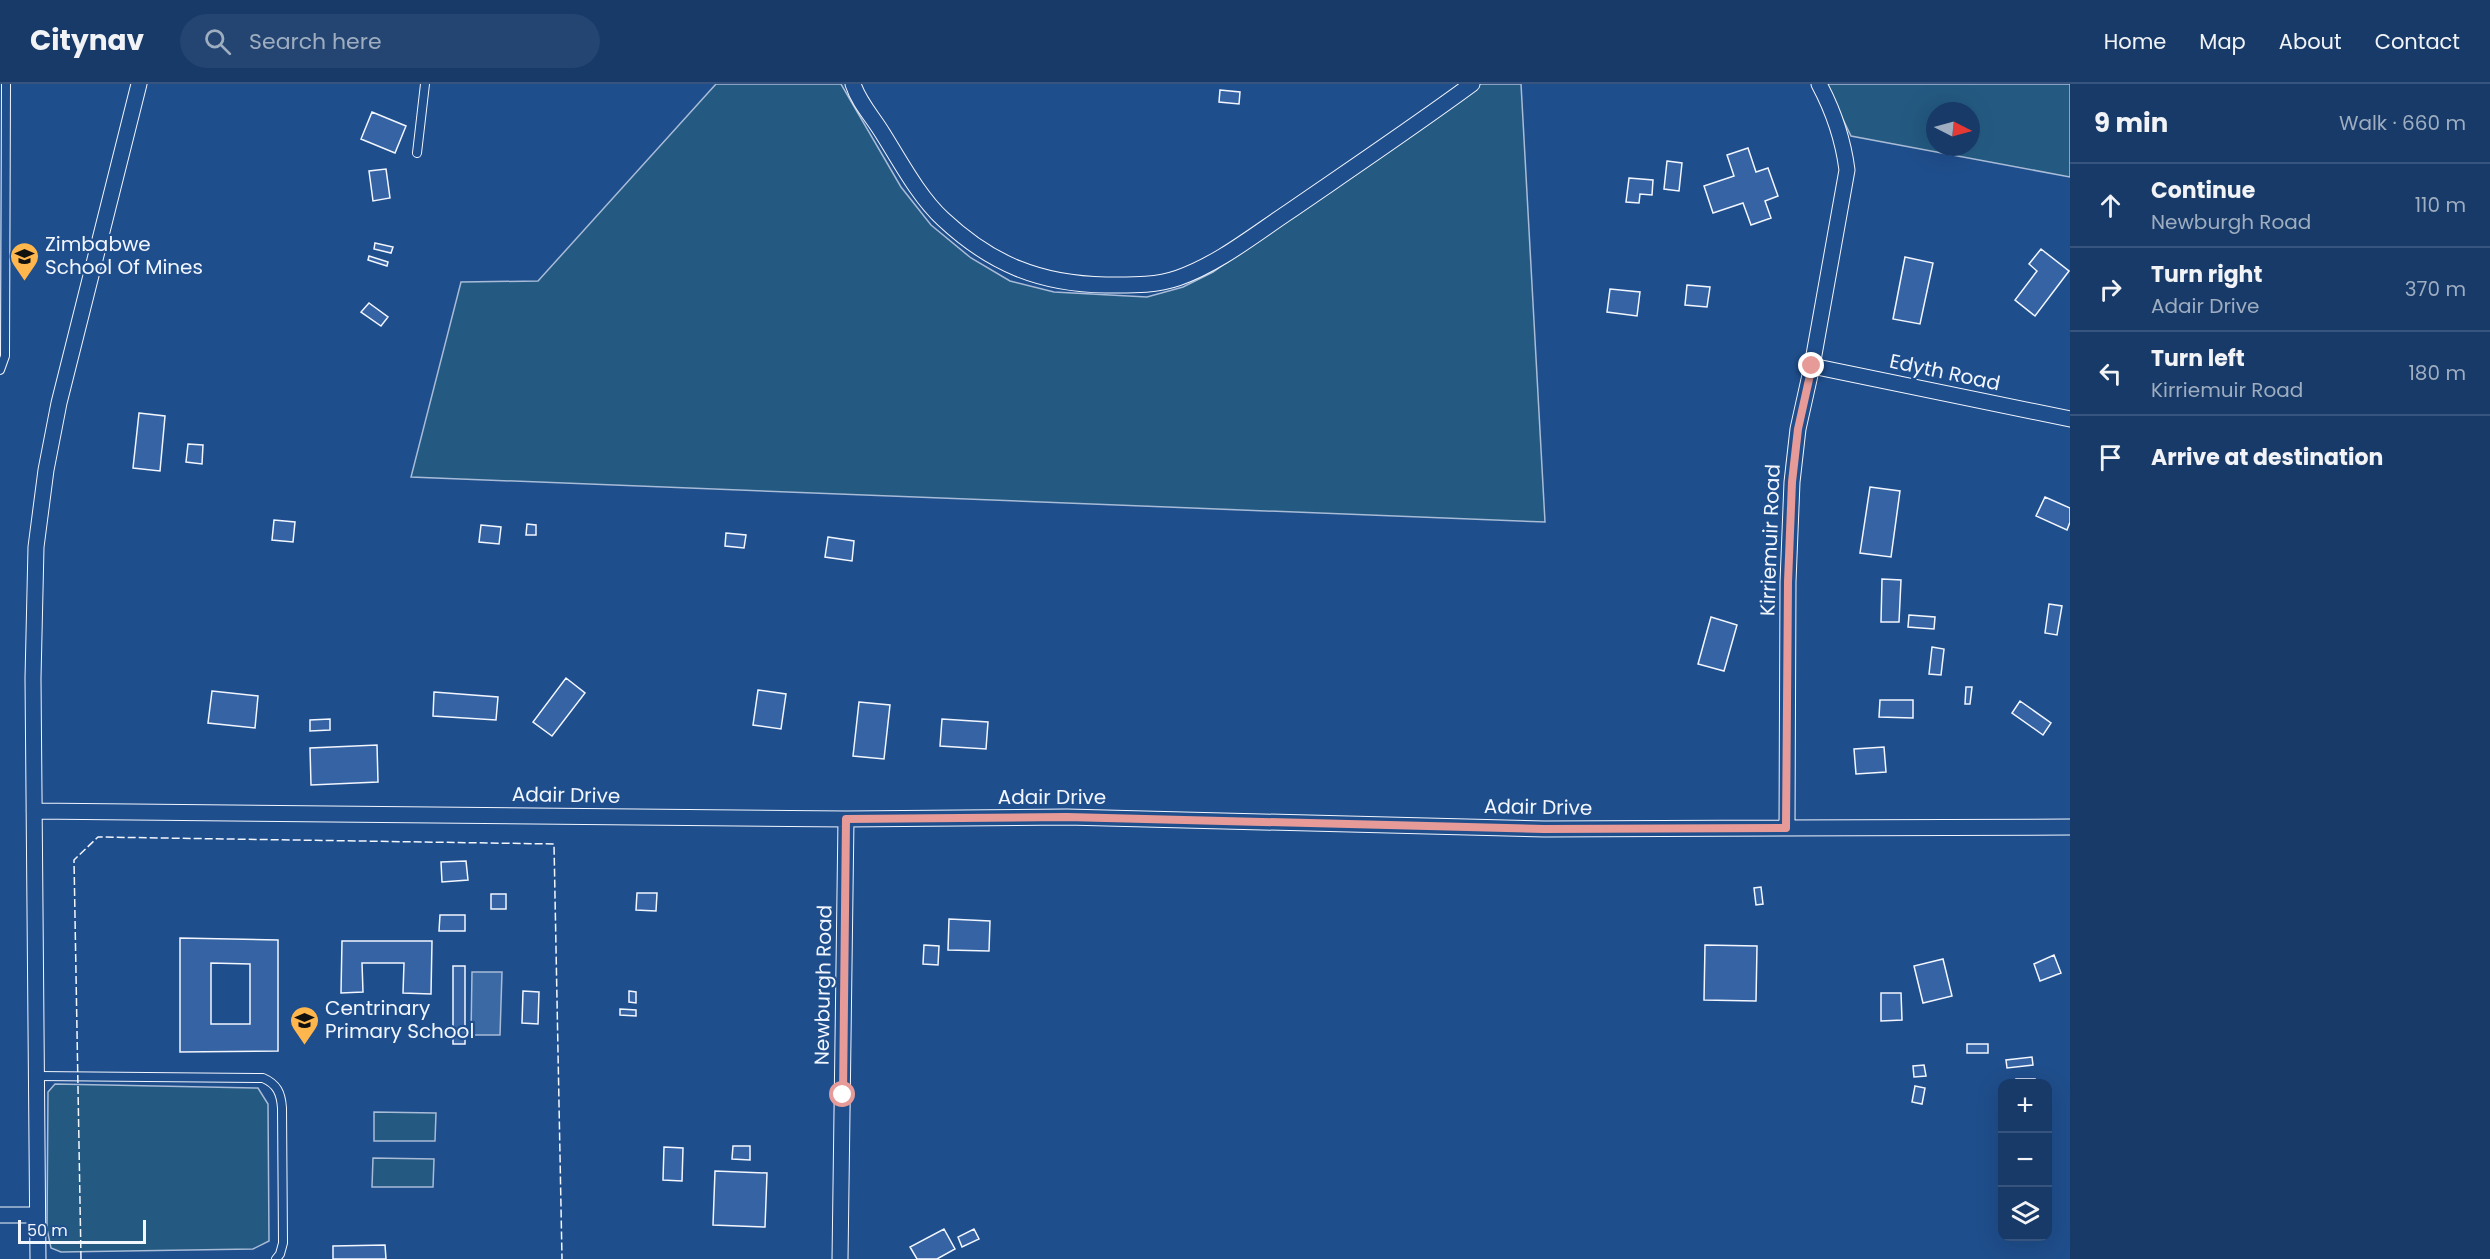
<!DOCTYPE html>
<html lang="en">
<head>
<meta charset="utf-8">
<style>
  :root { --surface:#173a69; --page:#244571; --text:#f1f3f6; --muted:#9eadc0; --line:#36547d }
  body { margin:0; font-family:Poppins,sans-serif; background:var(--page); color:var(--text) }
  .controls { position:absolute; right:18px; bottom:18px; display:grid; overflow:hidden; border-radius:12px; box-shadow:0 6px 24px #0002 }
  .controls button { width:54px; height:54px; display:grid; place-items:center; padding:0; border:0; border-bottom:2px solid var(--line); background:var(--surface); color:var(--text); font:30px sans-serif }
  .compass { position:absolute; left:1926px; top:18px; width:54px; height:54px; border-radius:50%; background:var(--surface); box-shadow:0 6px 24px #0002; rotate:96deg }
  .scale { position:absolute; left:18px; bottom:15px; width:128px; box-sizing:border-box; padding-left:6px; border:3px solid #f2f6ff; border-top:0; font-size:16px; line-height:21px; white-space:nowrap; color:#f2f6ff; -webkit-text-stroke:4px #1f4e8c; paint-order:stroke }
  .stop { position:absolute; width:18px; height:18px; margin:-14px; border:4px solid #e69b98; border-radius:50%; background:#fff }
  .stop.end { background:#e69b98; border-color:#fff; box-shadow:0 2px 6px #0008 }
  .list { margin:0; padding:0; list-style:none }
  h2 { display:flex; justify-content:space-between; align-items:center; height:78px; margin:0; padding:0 24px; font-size:26px }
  h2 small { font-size:20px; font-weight:400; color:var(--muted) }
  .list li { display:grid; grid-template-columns:39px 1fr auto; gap:18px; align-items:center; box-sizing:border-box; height:84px; padding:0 24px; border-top:2px solid var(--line) }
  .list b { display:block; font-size:22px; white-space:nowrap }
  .list p { margin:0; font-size:20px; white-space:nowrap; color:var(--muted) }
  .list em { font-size:20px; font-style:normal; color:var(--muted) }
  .icon { flex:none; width:33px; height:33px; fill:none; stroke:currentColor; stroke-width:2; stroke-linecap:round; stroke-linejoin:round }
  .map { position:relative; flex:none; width:2070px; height:1175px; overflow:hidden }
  header { display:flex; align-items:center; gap:36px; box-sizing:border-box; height:84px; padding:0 30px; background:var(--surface); border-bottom:2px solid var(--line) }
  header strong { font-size:28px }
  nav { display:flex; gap:33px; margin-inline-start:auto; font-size:21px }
  .search { width:420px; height:54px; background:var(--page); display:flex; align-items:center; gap:15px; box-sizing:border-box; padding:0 21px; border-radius:33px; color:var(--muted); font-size:22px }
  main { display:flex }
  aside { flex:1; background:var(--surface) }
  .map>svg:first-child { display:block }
</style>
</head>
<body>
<header>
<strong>Citynav</strong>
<div class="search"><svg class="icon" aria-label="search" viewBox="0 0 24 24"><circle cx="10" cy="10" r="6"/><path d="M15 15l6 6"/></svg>Search here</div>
<nav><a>Home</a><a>Map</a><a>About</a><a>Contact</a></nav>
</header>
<main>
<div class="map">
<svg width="2070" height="1175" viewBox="0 0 2070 1175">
  <rect width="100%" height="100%" fill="#1f4e8c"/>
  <path fill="#245a82" stroke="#a8bbd7" stroke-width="1.5" fill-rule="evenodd" d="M716 0H841L901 103 931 141 971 174 1010 197 1054 208 1147 213 1183 203 1213 188 1476 0H1521L1545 438 411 393 461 198 538 197Z
    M1826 0H2070V93L1851 52ZM1935 27H1971V63H1935Z
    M55 1000 258 1004 268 1020 269 1157 253 1165 61 1168 51 1164 47 1145 48 1008Z
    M374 1028 436 1029 435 1057H374Z
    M373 1074 434 1075 433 1103H372Z"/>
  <path fill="#3b69a3" stroke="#a8bbd7" stroke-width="1.5" d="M472 888H502L500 951H471Z"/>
  <path fill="#3563a3" stroke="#f2f6ff" stroke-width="1.5" fill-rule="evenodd" d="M1220 6 1240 8 1239 20 1219 18Z
    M372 28 406 42 395 69 361 55Z
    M1748 64 1756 88 1768 84 1778 112 1765 117 1771 134 1751 141 1743 119 1713 129 1704 102 1734 92 1727 71Z
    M1667 77 1682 79 1679 107 1664 105Z
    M386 85 390 114 373 117 369 87Z
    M1629 94 1653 96 1652 111 1640 110 1639 119 1626 118Z
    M375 159 393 163 391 169 374 165Z
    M2041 165 2069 187 2035 232 2015 216 2037 187 2029 180Z
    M369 172 388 178 387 182 368 176Z
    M1905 173 1933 179 1920 240 1893 235Z
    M1687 201 1710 203 1707 223 1685 221Z
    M1610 205 1640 208 1637 232 1607 228Z
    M369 219 388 233 381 242 361 228Z
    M139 329 165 332 160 387 133 384Z
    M188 360 203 361 202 380 186 378Z
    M1870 403 1900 407 1891 473 1860 469Z
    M2045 413 2070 424V438L2067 446 2036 432Z
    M274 436 295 438 293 458 272 456Z
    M527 440 536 441V451H526Z
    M481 441 501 443 499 460 479 458Z
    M726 449 746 451 744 464 725 462Z
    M828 453 854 457 852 477 825 473Z
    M1882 495 1901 496 1899 538H1881Z
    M2049 520 2062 522 2057 551 2045 549Z
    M1909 531 1935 533 1934 545 1908 543Z
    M1711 533 1737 541 1724 587 1698 580Z
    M1932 563 1944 565 1941 591 1929 590Z
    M566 594 585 609 552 652 533 638Z
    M1966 603H1972L1970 620H1965Z
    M758 606 786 610 781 645 753 641Z
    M212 607 258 612 255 644 208 639Z
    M434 608 498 613 496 636 433 632Z
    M1880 616H1913V634L1879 633Z
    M2020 617 2051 639 2043 651 2012 629Z
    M859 618 890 621 884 675 853 672Z
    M330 635V646L310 647V636Z
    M942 635 988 638 986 665 940 662Z
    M377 661 378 698 311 701 310 664Z
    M1884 663 1886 688 1856 690 1854 665Z
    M466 777 468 796 442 798 441 778Z
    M1761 803 1763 820 1756 821 1754 804Z
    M637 809H657L656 827 636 826Z
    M491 810H506V825H491Z
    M440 831H465V847H439Z
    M949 835 990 837 989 867 948 866Z
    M180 854 278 856V967L180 968ZM211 879 250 880V940H211Z
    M342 857H432L431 910 403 909 404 879H362L363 908 341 909Z
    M924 861 939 862 938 881 923 880Z
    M1705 861 1757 862 1756 917 1704 916Z
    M2054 871 2061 889 2040 897 2034 880Z
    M1943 875 1952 912 1923 919 1914 882Z
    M453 882H465V960H453Z
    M523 907 539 908 538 940 522 939Z
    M629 907 636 908V919L629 918Z
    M1881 909H1901L1902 936 1881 937Z
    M620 925 636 926V932L620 931Z
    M1967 960H1988V969H1967Z
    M2032 973 2033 981 2007 984 2006 976Z
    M1924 981 1926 992 1914 993 1913 982Z
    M2016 995H2035V1000H2016Z
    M1915 1002 1925 1004 1922 1020 1912 1018Z
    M733 1062H750V1076L732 1075Z
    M664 1063 683 1064 682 1097 663 1096Z
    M715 1087 767 1089 765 1143 713 1141Z
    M944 1145 955 1165 937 1175H917L910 1163Z
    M974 1145 979 1155 962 1163 958 1153Z
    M385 1161 386 1175H333V1162Z"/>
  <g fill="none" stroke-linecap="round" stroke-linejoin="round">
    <defs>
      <path id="lane" d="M417 69 425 0
        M0 286 5 272 6 0
        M38 992 263 994C277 1000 281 1009 282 1024L283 1159 280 1170 276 1175"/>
      <path id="street" d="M853 0C859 19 873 33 883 50 900 77 919 113 943 135 991 180 1040 200 1106 201 1130 201 1155 202 1178 194 1218 180 1254 151 1290 127 1351 85 1412 44 1472 0
        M1812 282 2070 335
        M34 727 846 735 1067 733 1544 745 2070 743
        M1787 744 1788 498 1792 398 1798 345 1812 282 1847 86C1843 55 1834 28 1819 0
        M0 1131H37
        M38 1175 33 594 36 463 46 386 59 319 139 0
        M840 1175 846 735"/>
    </defs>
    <use href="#lane" stroke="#f2f6ff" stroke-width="10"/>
    <use href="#street" stroke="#f2f6ff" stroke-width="17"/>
    <use href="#lane" stroke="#1f4e8c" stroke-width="8"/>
    <use href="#street" stroke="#1f4e8c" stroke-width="15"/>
    <path stroke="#f2f6ff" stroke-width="1.5" stroke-dasharray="8 3" stroke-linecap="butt" d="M81 1175 74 776 98 753 554 760 562 1175"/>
  </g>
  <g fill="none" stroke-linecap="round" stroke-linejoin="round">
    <path stroke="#e69b98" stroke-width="8" d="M843 1011 846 735 1067 733 1544 745 1786 744 1788 498 1792 398 1798 345 1812 282"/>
  </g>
  <defs>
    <symbol id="university-pin" viewBox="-11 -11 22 30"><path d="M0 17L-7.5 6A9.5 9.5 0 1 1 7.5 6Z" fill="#ffb74d" stroke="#1f4e8c"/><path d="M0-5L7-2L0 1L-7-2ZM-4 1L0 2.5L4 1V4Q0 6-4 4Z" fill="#111"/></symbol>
    <symbol id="school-pin" viewBox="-11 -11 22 30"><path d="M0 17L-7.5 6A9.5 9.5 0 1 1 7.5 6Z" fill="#ffb74d" stroke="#1f4e8c"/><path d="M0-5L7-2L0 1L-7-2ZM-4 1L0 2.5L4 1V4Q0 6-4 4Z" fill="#111"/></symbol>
  </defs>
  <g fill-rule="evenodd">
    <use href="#university-pin" x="8" y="156" width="33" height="45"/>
    <use href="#school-pin" x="288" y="920" width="33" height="45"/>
  </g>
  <g text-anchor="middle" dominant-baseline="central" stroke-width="4.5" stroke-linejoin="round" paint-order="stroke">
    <g font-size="20" fill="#f2f6ff" stroke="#1f4e8c" text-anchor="start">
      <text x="45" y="160">Zimbabwe<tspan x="45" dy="23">School Of Mines</tspan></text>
      <text x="325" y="924">Centrinary<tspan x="325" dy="23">Primary School</tspan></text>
    </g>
    <g font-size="20" fill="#f2f6ff" stroke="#1f4e8c">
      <text transform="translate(1945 288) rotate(12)">Edyth Road</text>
      <text transform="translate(1770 456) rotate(-88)">Kirriemuir Road</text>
      <text transform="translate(566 711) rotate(1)">Adair Drive</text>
      <text x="1052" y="713">Adair Drive</text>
      <text transform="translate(1538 723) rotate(1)">Adair Drive</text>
      <text transform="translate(823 901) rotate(-89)">Newburgh Road</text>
    </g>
  </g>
</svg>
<div class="controls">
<button>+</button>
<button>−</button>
<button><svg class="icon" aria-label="layers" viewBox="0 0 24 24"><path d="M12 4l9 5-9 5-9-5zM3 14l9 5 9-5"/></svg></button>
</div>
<svg class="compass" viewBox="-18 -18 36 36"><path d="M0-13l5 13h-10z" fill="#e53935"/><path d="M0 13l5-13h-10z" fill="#9eadc0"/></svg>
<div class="scale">50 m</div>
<div class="stop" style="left:843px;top:1011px"></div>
<div class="stop end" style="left:1812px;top:282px"></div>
</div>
<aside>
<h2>9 min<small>Walk · 660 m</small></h2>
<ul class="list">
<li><svg class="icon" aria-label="ahead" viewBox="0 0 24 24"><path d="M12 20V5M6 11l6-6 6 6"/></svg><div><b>Continue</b><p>Newburgh Road</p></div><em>110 m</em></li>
<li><svg class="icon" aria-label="right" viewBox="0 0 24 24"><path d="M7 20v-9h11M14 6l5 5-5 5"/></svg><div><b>Turn right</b><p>Adair Drive</p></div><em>370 m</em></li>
<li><svg class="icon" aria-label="left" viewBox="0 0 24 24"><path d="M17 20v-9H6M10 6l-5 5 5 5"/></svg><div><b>Turn left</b><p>Kirriemuir Road</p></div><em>180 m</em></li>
<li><svg class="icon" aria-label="arrive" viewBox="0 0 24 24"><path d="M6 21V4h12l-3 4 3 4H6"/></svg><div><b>Arrive at destination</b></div></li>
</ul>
</aside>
</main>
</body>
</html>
